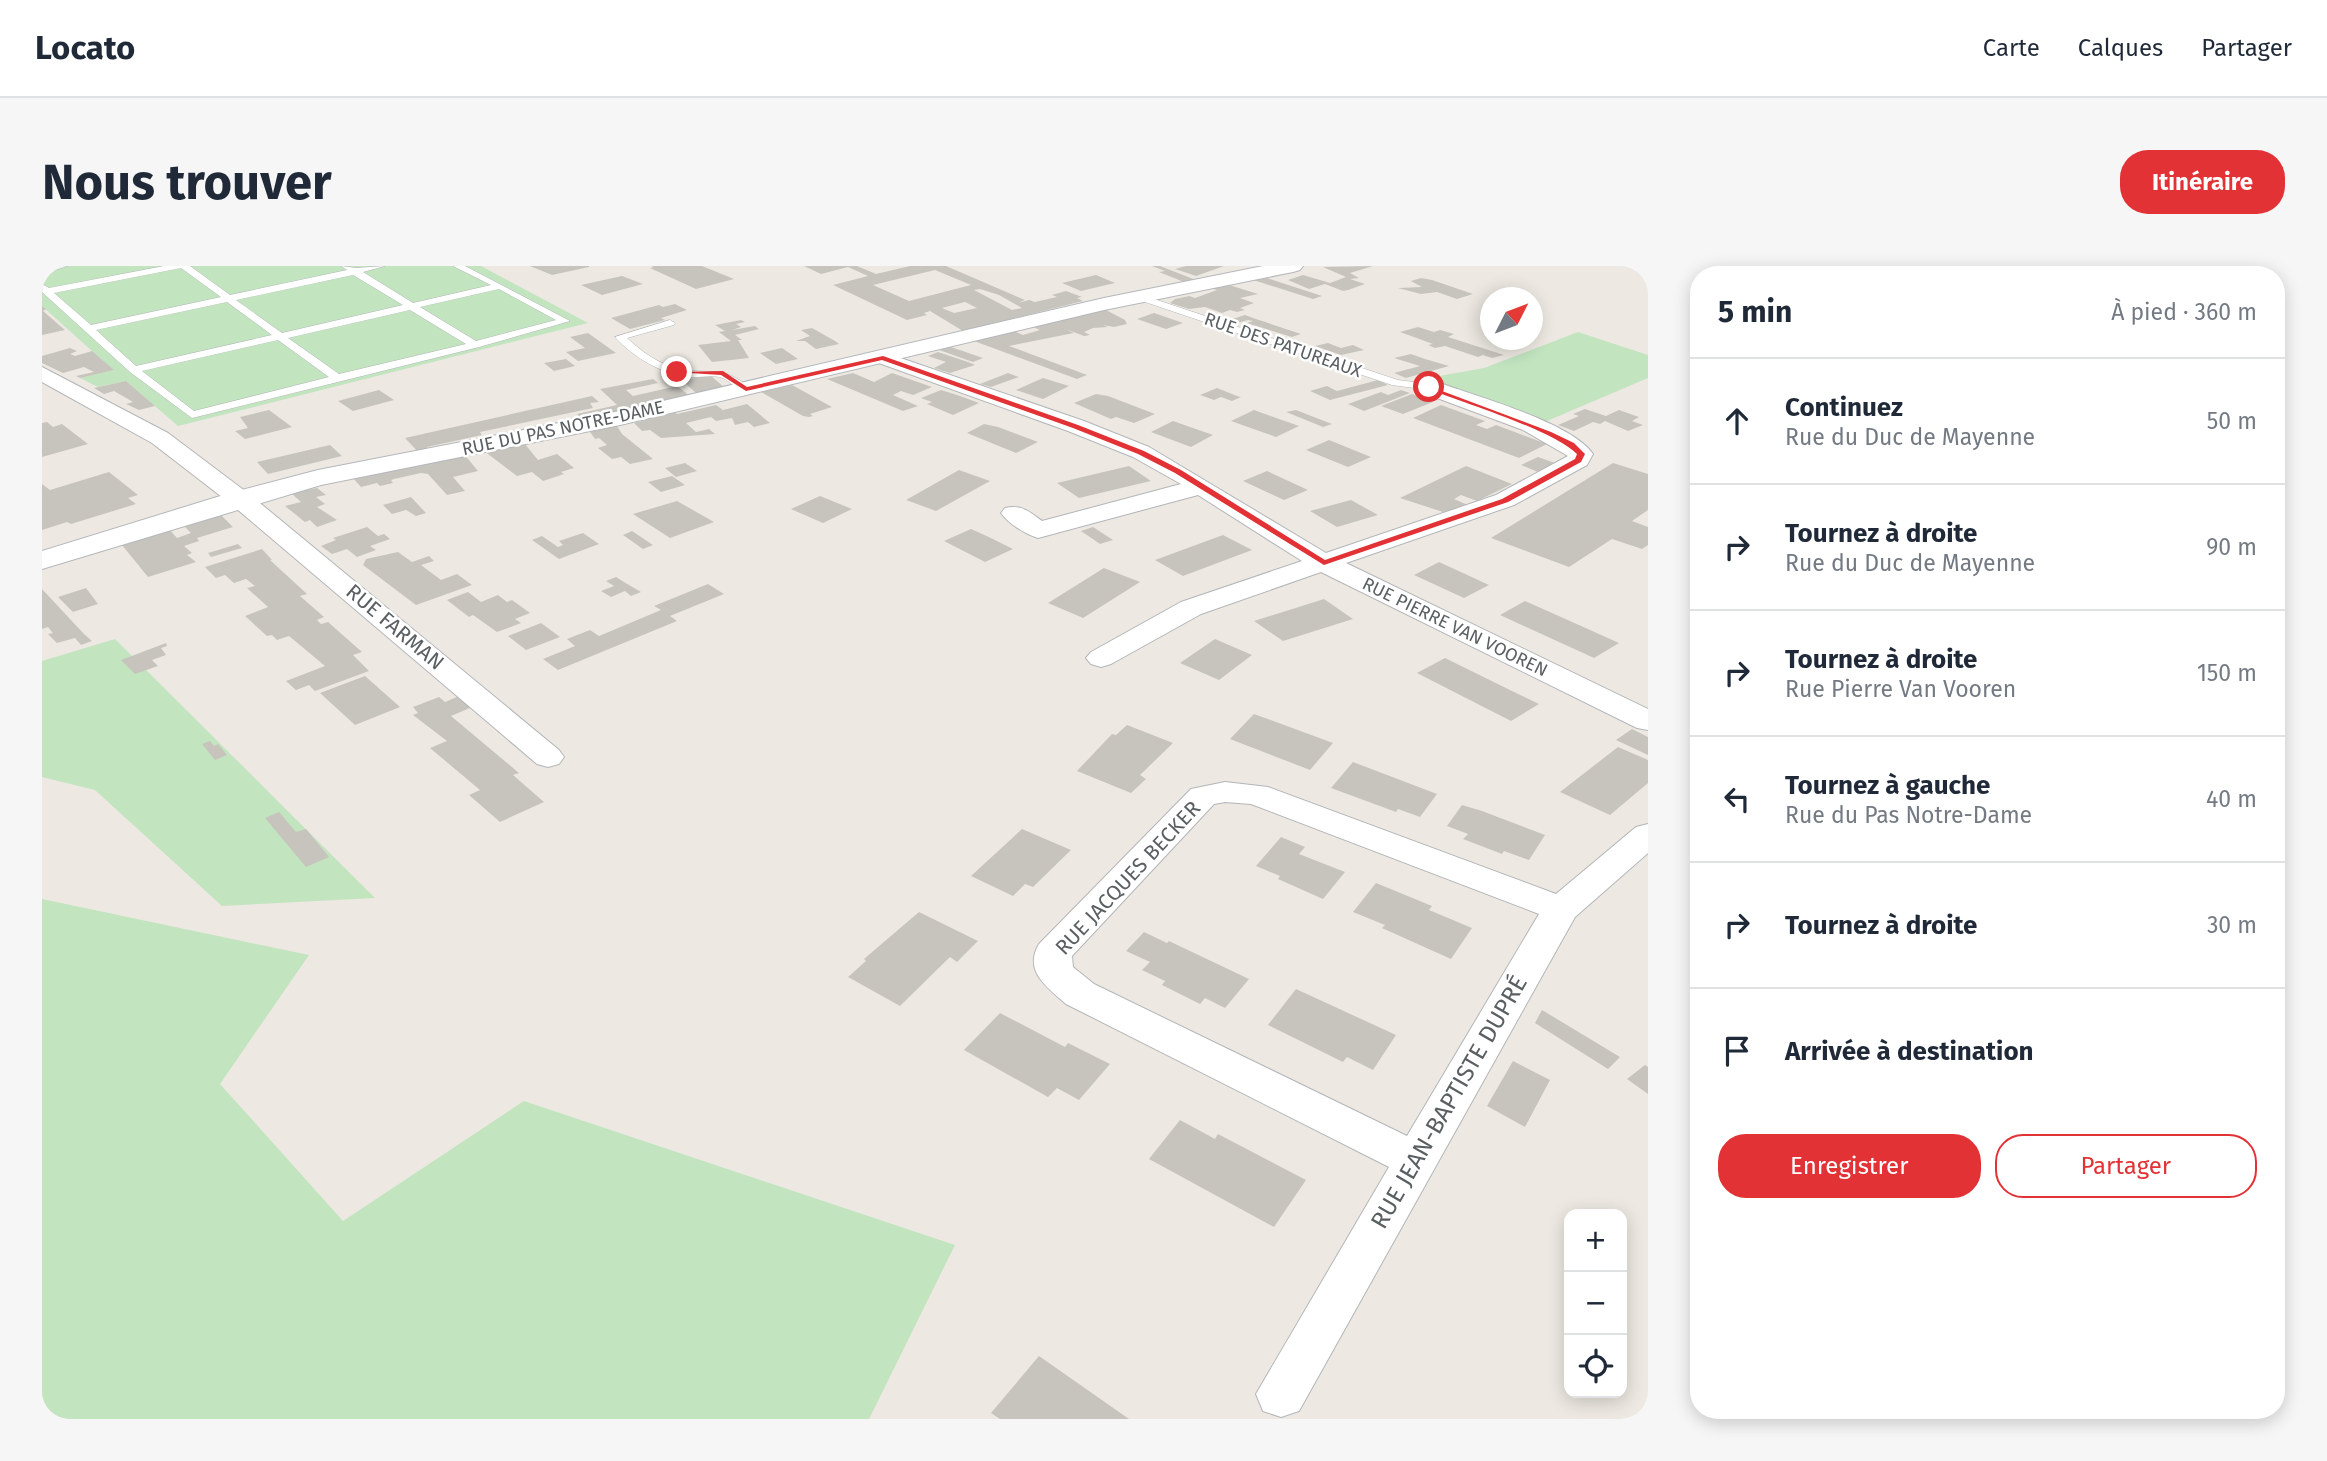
<!DOCTYPE html>
<html lang="fr">
<head>
<meta charset="utf-8">
<style>
  :root { --surface:#fff; --page:#f6f6f7; --text:#1f2937; --muted:#747a83; --line:#e0e1e3; --accent:#e23235 }
  body { margin:0; font-family:"Fira Sans",sans-serif; background:var(--page); color:var(--text) }
  .controls { position:absolute; right:21px; bottom:21px; display:grid; overflow:hidden; border-radius:14px; box-shadow:0 4px 18px #0003 }
  .controls button { width:63px; height:63px; display:grid; place-items:center; padding:0; border:0; border-bottom:2px solid var(--line); background:var(--surface); color:var(--text); font:35px sans-serif }
  .compass { position:absolute; left:1438px; top:21px; width:63px; height:63px; border-radius:50%; background:var(--surface); box-shadow:0 4px 18px #0003; rotate:48deg }
  .stop { position:absolute; width:21px; height:21px; margin:-16px; border:5px solid #e23235; border-radius:50%; background:#fff }
  .stop.end { background:#e23235; border-color:#fff; box-shadow:0 2px 7px #0008 }
  .list { margin:0; padding:0; list-style:none }
  h2 { display:flex; justify-content:space-between; align-items:center; height:91px; margin:0; padding:0 28px; font-size:30px }
  h2 small { font-size:23px; font-weight:400; color:var(--muted) }
  .list li { display:grid; grid-template-columns:46px 1fr auto; gap:21px; align-items:center; box-sizing:border-box; height:126px; padding:0 28px; border-top:2px solid var(--line) }
  .list b { display:block; font-size:26px; white-space:nowrap }
  .list p { margin:0; font-size:23px; white-space:nowrap; color:var(--muted) }
  .list em { font-size:23px; font-style:normal; color:var(--muted) }
  .actions { display:flex; gap:14px; padding:21px 28px }
  .actions a { flex:1; padding:16px 0; border:2px solid var(--accent); border-radius:28px; text-align:center; font-size:24px; color:var(--accent) }
  .actions .main { background:var(--accent); color:#fff }
  .icon { flex:none; width:38px; height:38px; fill:none; stroke:currentColor; stroke-width:2; stroke-linecap:round; stroke-linejoin:round }
  .map { position:relative; flex:none; width:1606px; height:1153px; overflow:hidden; border-radius:28px }
  header { display:flex; align-items:center; gap:42px; box-sizing:border-box; height:98px; padding:0 35px; background:var(--surface); border-bottom:2px solid var(--line) }
  header strong { font-size:33px }
  nav { display:flex; gap:38px; margin-inline-start:auto; font-size:24px }
  .intro { display:flex; align-items:center; justify-content:space-between; box-sizing:border-box; height:168px; padding:0 42px }
  h1 { margin:0; font-size:49px }
  .button { padding:18px 32px; border-radius:28px; background:var(--accent); color:#fff; font-size:24px; font-weight:700 }
  main { display:flex; gap:42px; padding:0 42px }
  aside { flex:1; background:var(--surface); border-radius:28px; box-shadow:0 4px 18px #0003 }
  .map>svg:first-child { display:block }
</style>
</head>
<body>
<header>
<strong>Locato</strong>
<nav><a>Carte</a><a>Calques</a><a>Partager</a></nav>
</header>
<div class="intro"><h1>Nous trouver</h1><a class="button">Itinéraire</a></div>
<main>
<div class="map">
<svg width="1606" height="1153" viewBox="0 0 1606 1153">
  <rect width="100%" height="100%" fill="#ede9e2"/>
  <path fill="#c2e4bf" d="M0 0H439L546 57 136 160 84 115 56 121 38 112 71 104 0 40Z
    M1536 66 1606 89V112L1498 158 1375 114 1442 102Z
    M73 373 333 632 180 640 53 524 0 511V395Z
    M0 633 267 689 178 818 301 955 482 835 913 979 827 1153H0Z"/>
  <path fill="#c7c4be" fill-rule="evenodd" d="M488 0H547V1L510 9Z
    M609 0H660L692 13 654 23 608 2 612 1Z
    M762 0H815L834 8 868 0H904L983 34 976 37 987 34 993 36 1015 31 1010 29 1024 25 1040 31 1035 32 1041 35 921 65 888 45 882 47 885 49 865 54 791 19 826 10 806 1 779 8ZM893 4 929 19 867 35 831 19ZM938 23 957 29 980 42 970 44 932 24ZM923 36 935 42 912 47 900 42Z
    M1110 0H1118L1154 14 1142 16 1117 6 1123 5Z
    M1144 0H1182L1154 10 1133 3Z
    M1331 0 1308 7 1317 12 1308 13 1323 18 1306 24 1301 25 1283 18 1267 23 1246 14 1261 9 1288 17 1304 11 1281 1Z
    M1054 9 1073 17 1039 25 1020 17Z
    M580 10 601 18 560 29 539 19Z
    M1221 10 1228 13 1280 30 1271 33 1208 13Z
    M1379 12 1390 14 1431 28 1415 33 1395 26 1379 28 1356 22 1380 21 1369 15Z
    M1184 18 1216 28 1198 32 1212 37 1198 42 1203 44 1195 46 1188 44 1180 47 1163 41 1147 43 1128 37 1133 33 1147 30 1153 32 1175 24 1167 22Z
    M633 38 645 44 619 52 623 54 588 63 569 52 617 39 621 41Z
    M0 40 4 43 1 45 23 64 0 69Z
    M1064 44 1083 54 1085 58 1072 61 1061 59 1066 61 1051 62 1042 66 1048 69 1042 70 1024 63 1032 67 967 80 1045 109 1035 113 932 75 972 65 981 69 998 64 989 60Z
    M1112 47 1141 57 1124 63 1095 53Z
    M1203 49 1211 52 1259 68 1250 71 1205 57 1211 55 1206 54 1195 57 1187 54Z
    M699 54 703 56 694 58 699 61 690 64 713 60 717 63 693 69 700 74H696L707 92 670 96 656 79 689 75 677 66 683 65 673 59Z
    M1376 61 1392 66 1398 64 1412 68 1406 71 1462 89 1450 92 1441 89 1436 91 1403 80 1393 82 1386 79 1391 78 1358 66Z
    M770 62 793 75 797 78 774 83 763 75H754L768 70 759 64Z
    M546 67 574 87 536 95 524 86 543 82 528 71Z
    M1286 77 1299 82 1311 79 1322 84 1299 89 1273 80Z
    M909 81 941 92 931 96 897 84Z
    M28 82 35 85 28 88 33 90 50 85 72 104 38 112 34 110 52 106 42 101 21 107 0 97V90Z
    M740 82 756 93 734 98 718 87Z
    M896 86 926 96 933 99 908 107 892 102 904 96 886 90Z
    M1369 88 1383 93 1407 100 1364 112 1352 107 1378 100 1352 92Z
    M524 93 533 100 512 105 502 97Z
    M811 107 832 116 850 107 890 121 871 129 859 125 851 129 876 140 861 145 785 113Z
    M966 107 977 111 949 121 938 118Z
    M668 109 683 122 655 128 643 117V114Z
    M1001 112 1027 120 1001 133 974 124Z
    M611 113 616 117 584 124 591 130 635 120 648 130 540 153 535 148 575 139 558 123Z
    M1336 114 1346 119 1288 134 1268 125 1285 120 1295 125Z
    M84 115 113 140 97 144 84 138 91 136 72 125 62 128 52 122Z
    M750 119 790 141 768 148 771 150 767 151 761 150 719 126Z
    M1175 122 1195 130 1199 131 1190 135 1179 131 1172 134 1158 129Z
    M337 124 352 134 311 145 296 135Z
    M899 124 918 130 937 137 911 149 885 138 890 136 879 132Z
    M1359 124 1368 127 1322 145 1306 138 1339 126 1346 129Z
    M1054 128 1066 130 1113 148 1092 157 1074 151 1069 153 1032 137Z
    M1370 128 1391 136 1361 148 1339 140Z
    M550 130 557 136 548 137 551 142 438 166 440 169 385 181 389 185 378 188 363 172Z
    M705 138 728 157 712 161 706 156 693 159 690 152 674 155 669 151 644 157 654 166 667 163 673 168 619 172 608 164 600 165 592 157 633 146 635 148 674 139 681 144Z
    M1399 139 1443 155 1434 159 1445 163 1454 159 1505 178 1477 192 1371 152Z
    M1543 143 1564 150 1577 144 1597 151 1590 155 1601 159 1586 165 1563 155 1558 158 1551 156 1532 165 1516 159 1537 150 1531 148Z
    M227 144 250 161 203 173 193 165 206 162 198 151Z
    M1212 144 1257 160 1234 171 1189 155Z
    M1254 144 1277 153 1290 158 1281 161 1244 146Z
    M1131 155 1171 169 1149 181 1109 166Z
    M5 156 11 161 20 158 46 178 0 191V157Z
    M573 157 580 168 611 193 588 198 579 191 570 193 556 182 565 179 557 172 553 173 546 163Z
    M942 158 956 161 996 176 974 187 925 167Z
    M1287 174 1329 191 1306 201 1264 184Z
    M482 177 496 194 515 188 532 202 519 206 522 208 501 215 490 206 475 210 442 185Z
    M288 179 300 190 226 208 215 196Z
    M422 188 436 205 411 211 423 225 405 229 386 208 379 207 352 213 349 214 351 217 338 220 335 217 319 221 311 212Z
    M1496 191 1513 197 1496 206 1479 199Z
    M643 197 655 205 634 211 623 202Z
    M1571 197 1606 208V244L1590 255 1606 261V279L1600 283 1570 273 1527 301 1449 272Z
    M1087 200 1109 215 1037 232 1015 217Z
    M1424 200 1470 218 1435 235 1419 229 1412 233 1426 239 1401 246 1358 232Z
    M917 204 948 215 894 245 864 234Z
    M1225 205 1266 224 1242 234 1201 215Z
    M67 206 96 229 86 232 94 238 29 258 25 256 0 264V218L8 224Z
    M630 210 643 219 619 226 606 216Z
    M275 222 284 229 274 231 283 238 275 241 295 254 275 261 268 254 263 256 243 240 259 236 249 227Z
    M778 230 810 243 781 257 749 243Z
    M369 231 384 247 374 250 364 244 350 248 341 239Z
    M1309 234 1336 249 1295 261 1268 245Z
    M635 235 672 256 628 272 591 248Z
    M177 247 191 261 155 272 157 275 142 280 150 287 145 289 154 296 106 311 80 279 127 263 135 272 149 267 139 257Z
    M325 261 336 270 342 268 348 273 328 280 334 284 315 291 305 283 290 288 279 280 294 274 291 272Z
    M1051 261 1071 274 1058 278 1039 265Z
    M929 263 949 272 971 283 943 296 902 275Z
    M590 265 611 279 601 283 581 269Z
    M541 267 557 278 517 293 490 274 500 270 516 281 521 279 517 275Z
    M1181 269 1210 284 1141 310 1113 294Z
    M196 278 200 282 169 291 166 287Z
    M220 283 230 294H228L265 328 258 330 282 351 275 354 279 358 286 356 320 386 311 389 327 405 273 425 267 419 254 424 244 415 283 400 247 370 235 374 230 369 225 370 203 350 226 341 205 322 213 320 204 313 192 317 183 309 174 312 163 301Z
    M356 286 370 296 387 290 392 295 379 299 399 314 415 308 430 319 374 339 321 299 324 293Z
    M1397 296 1447 319 1422 332 1372 309Z
    M1062 302 1098 316 1041 352 1006 337Z
    M574 311 582 316 599 326 589 330 583 325 569 331 559 325 572 320 564 315Z
    M666 318 682 328 628 350 635 355 516 404 501 393 533 380 525 373 548 364 557 370 619 344 612 340Z
    M44 322 56 338 31 346 16 331Z
    M0 323 42 368 50 375 39 379 33 372 15 377 6 368 11 367 6 361 0 363Z
    M426 326 439 336 456 329 465 336 470 334 488 347 473 353 479 357 455 366 431 349 427 351 405 334Z
    M1282 333 1311 353 1241 375 1212 355Z
    M1483 335 1528 355 1577 377 1552 392 1458 349Z
    M499 357 518 371 484 384 466 370Z
    M1173 373 1210 389 1177 414 1138 397Z
    M124 377 125 380 119 382 124 389 110 394 116 400 93 408 79 394Z
    M1403 392 1474 427 1497 438 1469 455 1375 407Z
    M323 410 358 441 313 459 278 427Z
    M422 428 435 439 409 450 477 507 471 509 502 536 458 556 427 529 438 524 388 482 405 475 371 449 376 447 371 441 397 431 403 436Z
    M1212 448 1291 477 1268 504 1188 473Z
    M1085 459 1131 477 1098 509 1104 513 1089 527 1035 505 1070 468 1074 469Z
    M1590 463 1606 471V489L1574 474Z
    M168 475 172 480 176 478 185 489 173 494 160 478Z
    M1576 481 1606 494V517L1568 549 1518 526Z
    M1311 496 1395 528 1378 551 1356 543 1354 546 1289 522Z
    M1420 539 1440 545 1503 569 1487 594 1462 585 1460 588 1421 573 1426 568 1405 560Z
    M237 546 254 566 264 563 287 591 264 601 223 552Z
    M980 563 1029 584 991 621 983 618 971 630 929 610Z
    M1239 571 1263 581 1257 588 1303 606 1281 633 1236 613 1238 610 1214 600Z
    M1334 617 1390 640 1387 644 1430 662 1409 693 1340 662 1343 659 1311 646Z
    M877 646 936 675 915 696 908 691 858 740 806 711 824 695 822 693Z
    M1102 666 1125 677 1127 675 1207 713 1183 742 1163 732 1158 738 1120 719 1123 715 1100 704 1108 696 1084 685Z
    M1254 723 1354 769 1331 804 1305 791 1301 796 1226 759Z
    M1500 744 1578 791 1566 803 1493 757Z
    M958 747 1023 781 1026 777 1068 798 1037 834 1015 822 1006 831 922 784Z
    M1471 795 1508 814 1483 861 1445 840Z
    M1603 799 1606 801V828L1585 813Z
    M1138 854 1173 873 1176 868 1264 914 1232 961 1107 893Z
    M997 1090 1087 1153H958L949 1147Z"/>
  <g fill="none" stroke-linecap="round" stroke-linejoin="round">
    <defs>
      <path id="lane" d="M9 0H26L0 8V2Z
        M122 0H148L188 29 305 4 299 0 314 2 343 0 321 6 371 37 449 19 411 0H423L528 55 437 81 150 152 88 106 0 26V18L7 22ZM139 2 179 31 49 59 12 27ZM311 9 361 39 240 67 194 34ZM457 23 514 54 434 75 378 41ZM185 36 230 69 94 100 54 64ZM368 44 424 78 297 108 246 72ZM236 74 287 111 152 145 100 105Z
        M1097 28 1356 114 1387 118 1392 121 1387 124 1350 119 1094 33 1092 31Z
        M628 54 633 57 632 59 585 72C600 86 618 99 638 103 667 109 681 99 707 121V125C695 127 689 114 678 111 667 109 656 112 645 111 618 107 591 91 573 71Z"/>
      <path id="street" d="M841 86 1042 155 1107 181 1284 287 1454 229 1526 190 1481 164 1379 126 1376 121 1379 116H1395C1433 130 1529 156 1551 188L1545 199 1472 239 1304 297 1606 443V464L1595 462 1279 306 1159 348 1069 398 1059 401 1049 398 1044 392 1049 386 1139 336 1260 295 1156 229 996 272C983 268 967 258 959 247L963 242C979 238 988 246 1000 255L1139 218 1091 191 1026 165 834 96 831 92 834 88Z
        M0 101 126 167 207 228 517 484 522 491 517 498 506 501 495 498 189 238 110 177 0 116Z
        M1183 516 1226 521 1514 628 1594 561 1606 558V587L1533 651 1257 1145 1239 1151 1221 1145 1214 1128 1347 901 1024 738C1005 721 981 705 997 678L1149 523ZM1183 536 1209 538 1497 648 1365 870 1052 718 1031 701 1030 690 1172 538Z"/>
      <path id="secondary" d="M1221 0H1261L1258 4 1251 6 1062 44 578 159 279 219 0 303V285L188 227 276 204 578 145 1062 32Z"/>
    </defs>
    <use href="#lane" stroke="#b3b5b9" stroke-width="1"/>
    <use href="#street" stroke="#b3b5b9" stroke-width="2"/>
    <use href="#secondary" stroke="#b4b7bc" stroke-width="2"/>
    <use href="#lane" fill="#fff" fill-rule="evenodd"/>
    <use href="#street" fill="#fff" fill-rule="evenodd"/>
    <use href="#secondary" fill="#fff" fill-rule="evenodd"/>
  </g>
  <path fill="#e23235" d="M841 90 1036 159 1102 185 1139 204 1283 294 1460 233 1533 193 1535 188C1509 163 1421 137 1384 122V119L1509 166 1532 177 1543 188 1539 196 1466 236 1282 299 1133 207 1096 188 1031 162 840 94 704 125 679 109 631 106 681 105 705 121Z"/>
  <g text-anchor="middle" dominant-baseline="central" stroke-width="5" stroke-linejoin="round" paint-order="stroke">
    <g font-size="18" fill="#5a5f62" stroke="#fff">
      <text transform="translate(1241 79) rotate(19)">RUE DES PATUREAUX</text>
      <text transform="translate(521 162) rotate(-12)">RUE DU PAS NOTRE-DAME</text>
      <text transform="translate(1413 361) rotate(26)">RUE PIERRE VAN VOOREN</text>
    </g>
    <g font-size="21" fill="#5a5f62" stroke="#fff">
      <text transform="translate(353 361) rotate(40)">RUE FARMAN</text>
      <text transform="translate(1086 612) rotate(-47)">RUE JACQUES BECKER</text>
    </g>
    <g font-size="24" fill="#5a5f62" stroke="#fff">
      <text transform="translate(1407 836) rotate(-60)">RUE JEAN-BAPTISTE DUPRÉ</text>
    </g>
  </g>
</svg>
<div class="controls">
<button>+</button>
<button>−</button>
<button><svg class="icon" aria-label="locate" viewBox="0 0 24 24"><circle cx="12" cy="12" r="6"/><path d="M12 2v4M12 18v4M2 12h4M18 12h4"/></svg></button>
</div>
<svg class="compass" viewBox="-18 -18 36 36"><path d="M0-13l5 13h-10z" fill="#e53935"/><path d="M0 13l5-13h-10z" fill="#747a83"/></svg>
<div class="stop" style="left:1387px;top:121px"></div>
<div class="stop end" style="left:635px;top:106px"></div>
</div>
<aside>
<h2>5 min<small>À pied · 360 m</small></h2>
<ul class="list">
<li><svg class="icon" aria-label="ahead" viewBox="0 0 24 24"><path d="M12 20V5M6 11l6-6 6 6"/></svg><div><b>Continuez</b><p>Rue du Duc de Mayenne</p></div><em>50 m</em></li>
<li><svg class="icon" aria-label="right" viewBox="0 0 24 24"><path d="M7 20v-9h11M14 6l5 5-5 5"/></svg><div><b>Tournez à droite</b><p>Rue du Duc de Mayenne</p></div><em>90 m</em></li>
<li><svg class="icon" aria-label="right" viewBox="0 0 24 24"><path d="M7 20v-9h11M14 6l5 5-5 5"/></svg><div><b>Tournez à droite</b><p>Rue Pierre Van Vooren</p></div><em>150 m</em></li>
<li><svg class="icon" aria-label="left" viewBox="0 0 24 24"><path d="M17 20v-9H6M10 6l-5 5 5 5"/></svg><div><b>Tournez à gauche</b><p>Rue du Pas Notre-Dame</p></div><em>40 m</em></li>
<li><svg class="icon" aria-label="right" viewBox="0 0 24 24"><path d="M7 20v-9h11M14 6l5 5-5 5"/></svg><div><b>Tournez à droite</b></div><em>30 m</em></li>
<li><svg class="icon" aria-label="arrive" viewBox="0 0 24 24"><path d="M6 21V4h12l-3 4 3 4H6"/></svg><div><b>Arrivée à destination</b></div></li>
</ul>
<div class="actions"><a class="main">Enregistrer</a><a>Partager</a></div>
</aside>
</main>
</body>
</html>
